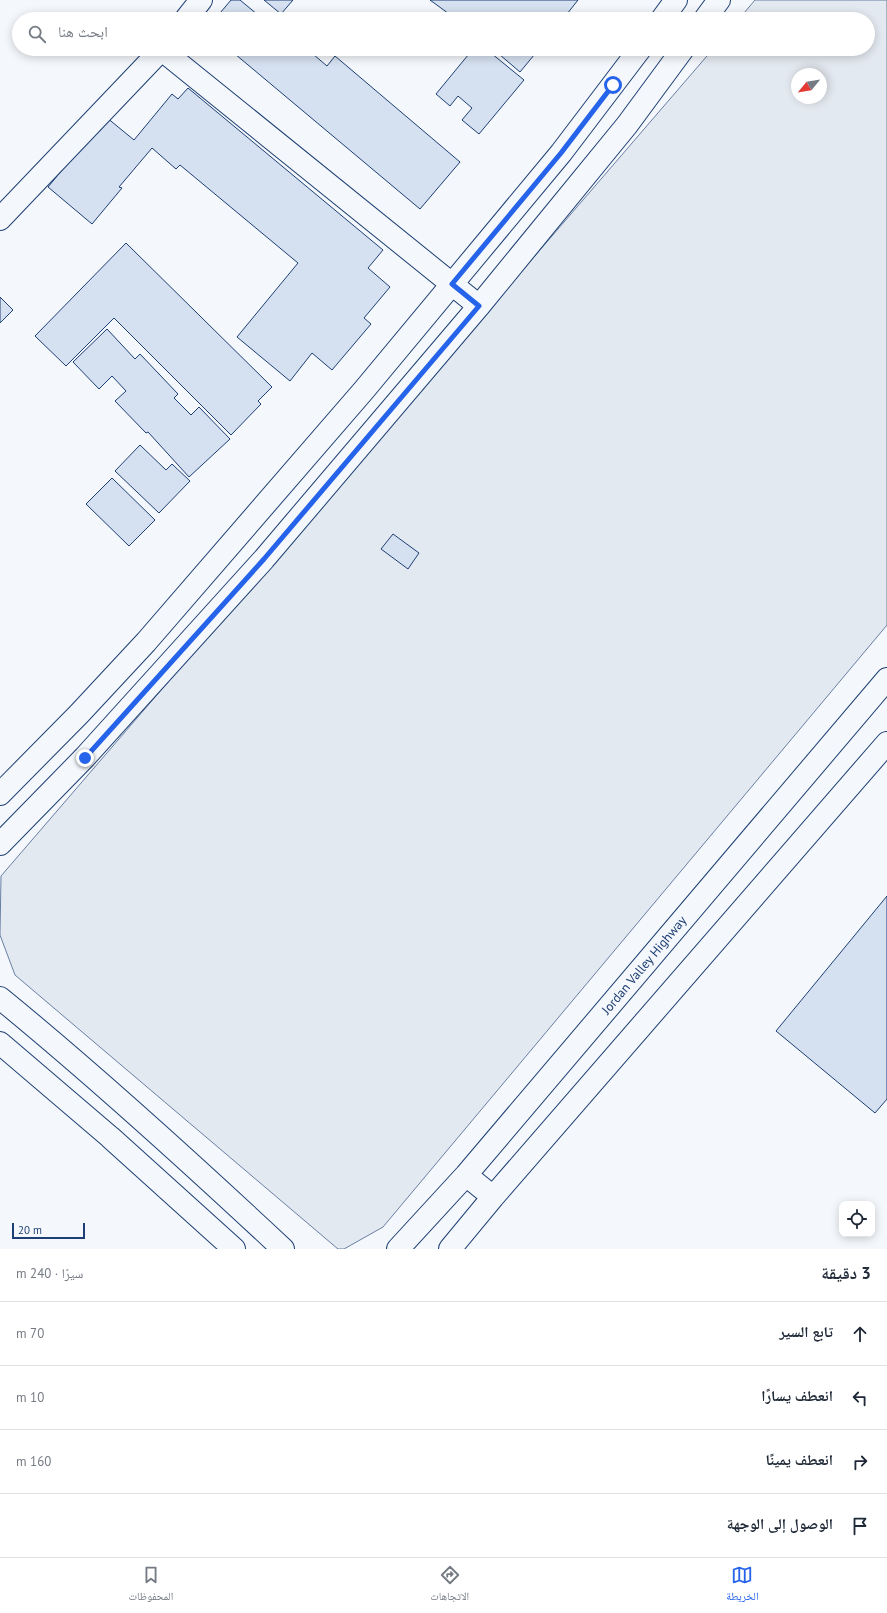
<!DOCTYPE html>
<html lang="ar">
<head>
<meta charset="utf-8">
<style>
  :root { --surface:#fff; --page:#f6f6f7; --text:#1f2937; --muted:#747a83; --line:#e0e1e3; --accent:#2563eb }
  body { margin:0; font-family:"PT Sans","Noto Naskh Arabic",sans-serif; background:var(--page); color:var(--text); direction:rtl }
  .controls { position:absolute; right:12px; bottom:12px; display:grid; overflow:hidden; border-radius:8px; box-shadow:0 2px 10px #0003 }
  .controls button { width:36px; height:36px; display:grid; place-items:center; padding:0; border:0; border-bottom:1px solid var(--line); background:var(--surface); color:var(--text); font:20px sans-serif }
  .compass { position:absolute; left:791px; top:68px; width:36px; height:36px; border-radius:50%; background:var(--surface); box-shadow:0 2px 10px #0003; rotate:240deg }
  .scale { position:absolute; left:12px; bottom:10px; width:73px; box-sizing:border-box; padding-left:4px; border:2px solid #1d3f73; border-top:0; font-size:11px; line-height:14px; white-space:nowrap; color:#1d3f73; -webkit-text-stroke:3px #f4f7fb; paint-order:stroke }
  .stop { position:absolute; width:12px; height:12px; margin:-9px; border:3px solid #2563eb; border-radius:50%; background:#fff }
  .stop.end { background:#2563eb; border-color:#fff; box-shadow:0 1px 4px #0008 }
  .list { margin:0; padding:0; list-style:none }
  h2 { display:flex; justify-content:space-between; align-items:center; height:52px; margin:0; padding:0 16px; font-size:17px }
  h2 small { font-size:13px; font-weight:400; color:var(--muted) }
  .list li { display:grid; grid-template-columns:26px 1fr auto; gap:12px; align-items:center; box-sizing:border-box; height:64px; padding:0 16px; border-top:1px solid var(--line) }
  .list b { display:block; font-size:15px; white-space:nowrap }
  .list em { font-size:13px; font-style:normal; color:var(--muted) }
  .icon { flex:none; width:22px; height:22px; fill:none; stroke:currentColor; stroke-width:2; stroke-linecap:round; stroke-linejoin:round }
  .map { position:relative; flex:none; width:887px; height:1249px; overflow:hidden; direction:ltr }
  .search { position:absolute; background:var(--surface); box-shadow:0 2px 10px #0003; left:12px; right:12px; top:12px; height:44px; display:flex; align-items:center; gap:10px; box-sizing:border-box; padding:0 14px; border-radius:22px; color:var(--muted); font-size:15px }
  .sheet { height:308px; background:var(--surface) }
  nav { display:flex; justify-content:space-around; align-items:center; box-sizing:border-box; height:56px; border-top:1px solid var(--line); background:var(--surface); font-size:11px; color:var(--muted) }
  nav a { display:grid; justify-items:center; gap:2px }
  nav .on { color:var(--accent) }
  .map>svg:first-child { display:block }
</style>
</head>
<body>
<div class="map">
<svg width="887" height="1249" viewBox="0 0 887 1249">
  <rect width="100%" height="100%" fill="#f4f7fb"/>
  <path fill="#e3e9f0" stroke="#687fa3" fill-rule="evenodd" d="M755 0H887V625L383 1227 344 1249H338L15 975 0 935 1 876 713 49H868V19H739ZM797 74H821V98H797Z"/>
  <path fill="#d5e0f0" stroke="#1d3f73" d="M231 0H240L263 19H215Z
    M264 0H293L281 14Z
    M430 0H578L563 19H538L531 14 527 19H456Z
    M229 49H307L327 66 335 56 460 162 420 209Z
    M473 49H486L524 80 479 134 462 120 472 108 458 96 450 106 436 94Z
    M493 49H539L520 72Z
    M188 88 383 250 368 268 390 287 364 318 371 324 332 370 312 353 290 381 237 337 298 263 180 165 176 169 152 148 119 187 122 188 92 224 48 187 106 117 134 140 172 94 178 99Z
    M126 243 272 387 258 401 261 404 231 435 114 318 66 366 35 336Z
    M0 297 13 310 0 323Z
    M107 329 135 359 140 354 178 394 174 398 191 415 199 407 230 439 189 477 148 432 146 433 115 401 126 391 112 376 99 389 73 362Z
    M140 445 166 470 172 464 190 481 159 513 115 471Z
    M112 478 155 520 129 546 86 504Z
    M393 534 419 553 408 569 381 549Z
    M887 896V1099L875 1113 776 1031Z"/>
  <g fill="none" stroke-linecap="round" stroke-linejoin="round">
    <defs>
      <path id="minor" d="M186 19 201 0
        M662 19 676 0
        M705 19 719 0
        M162 50 479 306
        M0 219 162 49
        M0 794 79 714 146 642 364 390 561 153 640 49
        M0 844 85 757 264 559 479 306 627 125 683 49
        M0 998C98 1078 191 1163 283 1249
        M0 1043 110 1137 234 1249"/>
      <path id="highway" d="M466 1175 493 1197
        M398 1249 466 1175 887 679
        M450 1249 493 1197 887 743"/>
    </defs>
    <use href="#minor" stroke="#1d3f73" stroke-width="24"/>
    <use href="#highway" stroke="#1d3f73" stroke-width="24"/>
    <use href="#minor" stroke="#f4f7fb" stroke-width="22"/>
    <use href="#highway" stroke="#f4f7fb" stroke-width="22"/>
  </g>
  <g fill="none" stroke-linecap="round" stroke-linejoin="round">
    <path stroke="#2563eb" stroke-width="5" d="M85 758 264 559 479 306 452 284 561 153 613 85"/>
  </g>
  <g text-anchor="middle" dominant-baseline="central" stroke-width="3" stroke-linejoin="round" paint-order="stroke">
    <g font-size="13" fill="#1d3f73" stroke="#f4f7fb">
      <text transform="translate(644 965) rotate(-50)">Jordan Valley Highway</text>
    </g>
  </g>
</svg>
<div class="controls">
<button><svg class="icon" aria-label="locate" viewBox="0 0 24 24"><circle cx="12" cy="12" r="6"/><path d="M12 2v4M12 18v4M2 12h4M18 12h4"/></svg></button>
</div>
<svg class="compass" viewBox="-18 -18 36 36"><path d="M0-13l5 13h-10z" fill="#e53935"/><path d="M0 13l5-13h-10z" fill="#747a83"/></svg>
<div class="scale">20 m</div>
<div class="stop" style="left:613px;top:85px"></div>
<div class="stop end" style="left:85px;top:758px"></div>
<div class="search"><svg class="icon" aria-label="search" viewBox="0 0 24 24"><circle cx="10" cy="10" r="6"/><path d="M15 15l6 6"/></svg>ابحث هنا</div>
</div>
<section class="sheet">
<h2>3 دقيقة<small>سيرًا · 240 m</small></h2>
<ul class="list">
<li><svg class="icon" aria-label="ahead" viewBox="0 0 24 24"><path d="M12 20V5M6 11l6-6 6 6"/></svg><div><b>تابع السير</b></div><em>70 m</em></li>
<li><svg class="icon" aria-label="left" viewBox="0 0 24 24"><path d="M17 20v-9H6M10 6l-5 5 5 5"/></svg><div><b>انعطف يسارًا</b></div><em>10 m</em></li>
<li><svg class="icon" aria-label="right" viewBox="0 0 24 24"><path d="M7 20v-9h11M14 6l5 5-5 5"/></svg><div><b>انعطف يمينًا</b></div><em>160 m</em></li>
<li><svg class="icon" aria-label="arrive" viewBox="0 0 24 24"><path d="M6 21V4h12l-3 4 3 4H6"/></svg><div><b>الوصول إلى الوجهة</b></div></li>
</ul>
</section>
<nav>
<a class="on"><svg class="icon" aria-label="map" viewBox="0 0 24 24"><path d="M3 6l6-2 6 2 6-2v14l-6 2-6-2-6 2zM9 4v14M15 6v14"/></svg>الخريطة</a>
<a><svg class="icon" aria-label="directions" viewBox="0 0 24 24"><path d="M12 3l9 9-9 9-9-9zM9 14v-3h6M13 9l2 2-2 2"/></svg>الاتجاهات</a>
<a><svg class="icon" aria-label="saved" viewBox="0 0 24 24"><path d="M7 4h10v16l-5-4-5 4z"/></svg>المحفوظات</a>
</nav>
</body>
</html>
